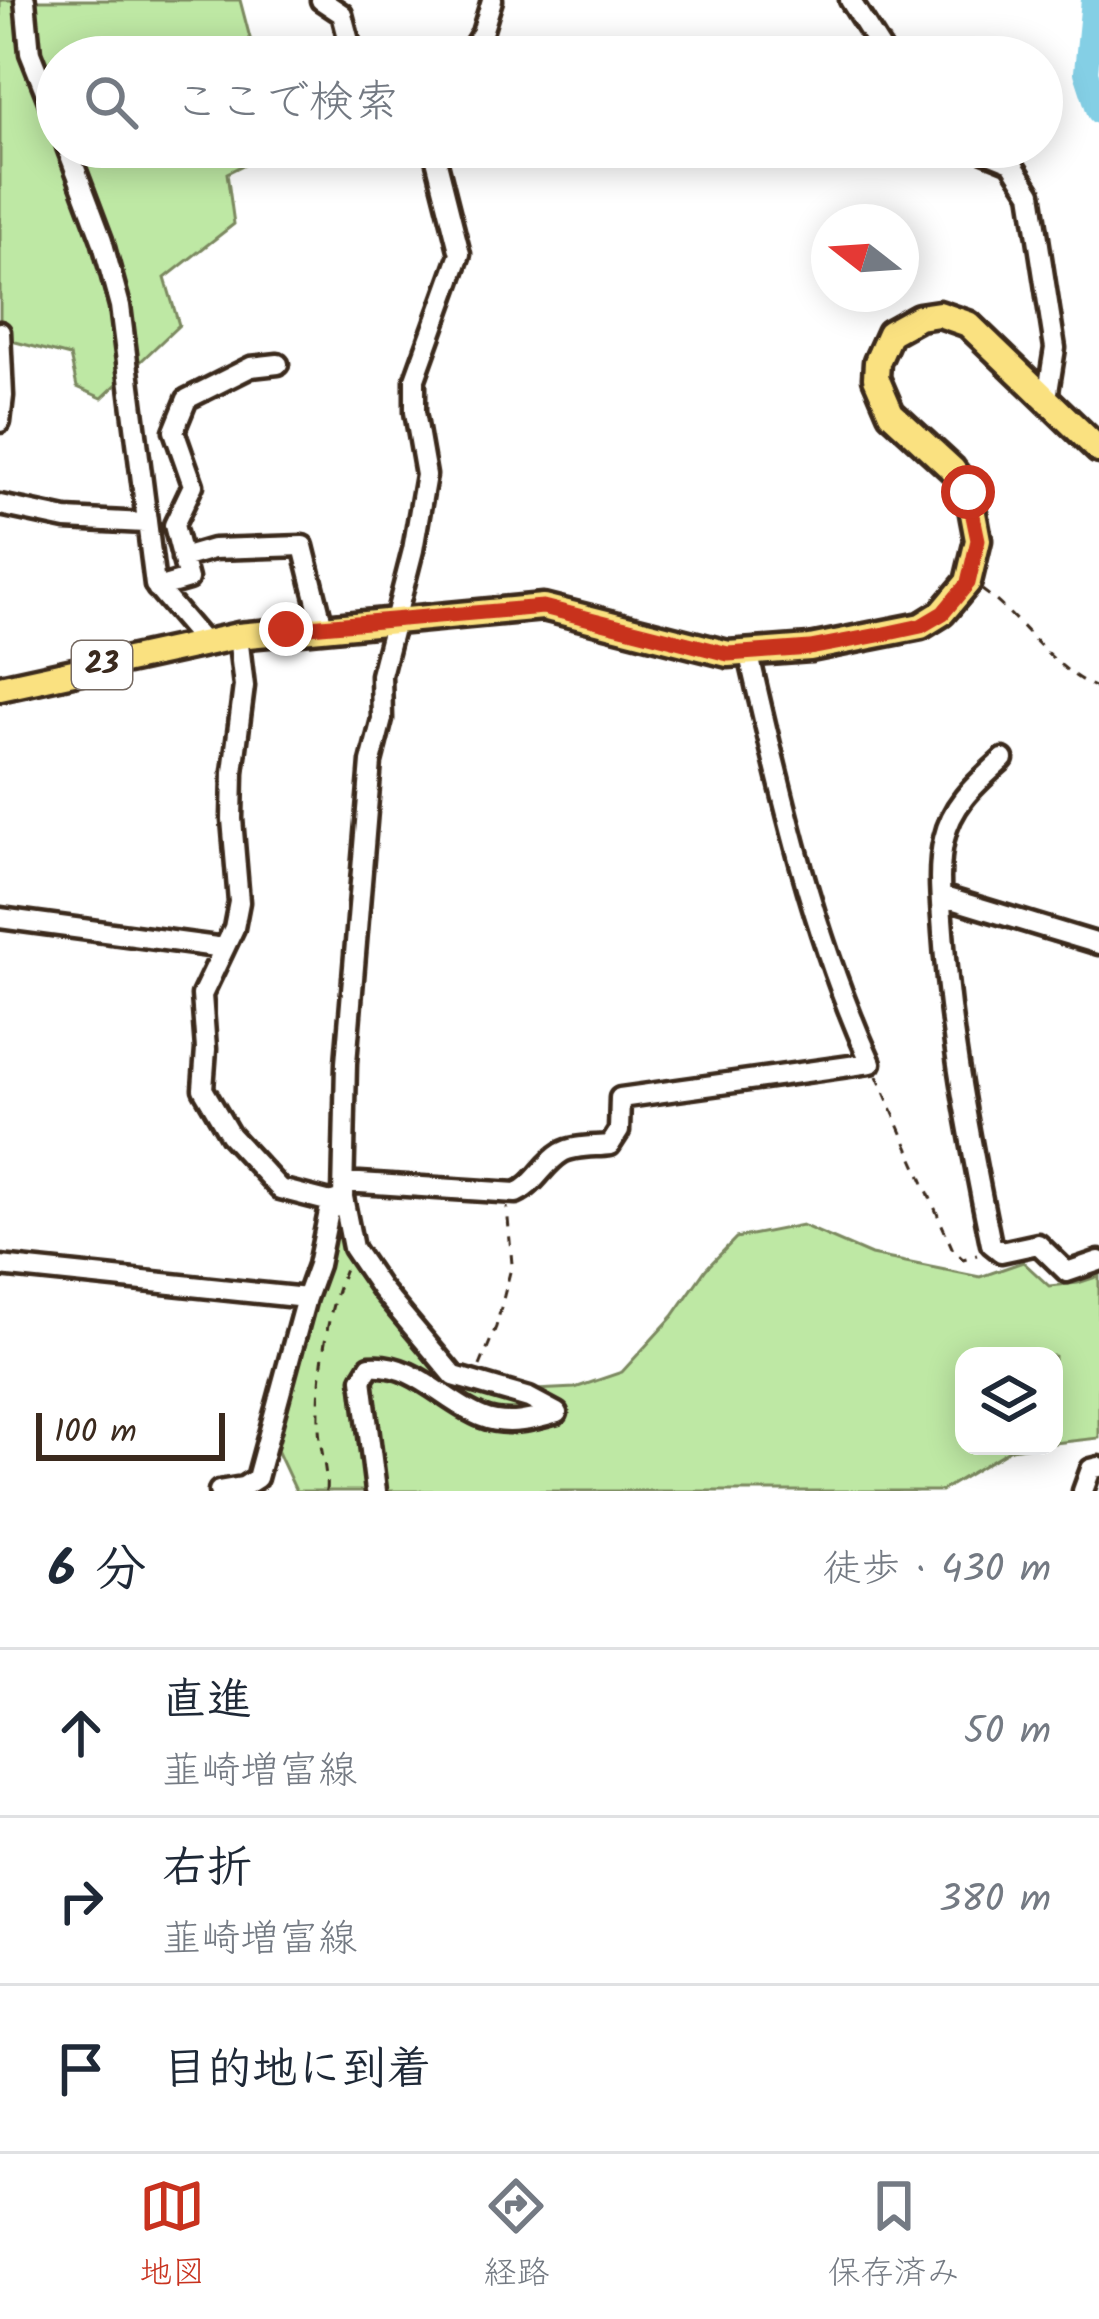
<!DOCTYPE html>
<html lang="ja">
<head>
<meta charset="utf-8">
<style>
  :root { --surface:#fff; --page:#f6f6f7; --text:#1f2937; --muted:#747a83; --line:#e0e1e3; --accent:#c8321e }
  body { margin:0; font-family:Kalam,"Klee One",sans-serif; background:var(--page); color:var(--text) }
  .controls { position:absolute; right:36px; bottom:36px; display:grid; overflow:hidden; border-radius:24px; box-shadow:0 6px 30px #0003 }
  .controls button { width:108px; height:108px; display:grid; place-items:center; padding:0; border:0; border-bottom:3px solid var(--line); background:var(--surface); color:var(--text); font:60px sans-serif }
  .compass { position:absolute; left:811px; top:204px; width:108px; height:108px; border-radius:50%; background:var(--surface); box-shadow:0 6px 30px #0003; rotate:287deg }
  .scale { position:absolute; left:36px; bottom:30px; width:189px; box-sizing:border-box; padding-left:12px; border:6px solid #3b2a1e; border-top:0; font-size:33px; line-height:42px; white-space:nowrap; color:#3b2a1e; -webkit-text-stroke:9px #fff; paint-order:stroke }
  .stop { position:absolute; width:36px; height:36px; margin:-27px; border:9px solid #c8321e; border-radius:50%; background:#fff }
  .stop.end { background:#c8321e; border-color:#fff; box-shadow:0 3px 12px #0008 }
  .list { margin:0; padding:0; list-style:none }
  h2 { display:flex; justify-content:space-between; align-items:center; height:156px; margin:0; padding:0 48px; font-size:51px }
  h2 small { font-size:39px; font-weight:400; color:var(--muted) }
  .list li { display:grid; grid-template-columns:78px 1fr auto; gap:36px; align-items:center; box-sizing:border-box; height:168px; padding:0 48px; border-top:3px solid var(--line) }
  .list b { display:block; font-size:45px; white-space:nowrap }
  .list p { margin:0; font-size:39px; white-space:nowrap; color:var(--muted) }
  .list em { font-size:39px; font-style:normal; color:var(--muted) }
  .icon { flex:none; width:66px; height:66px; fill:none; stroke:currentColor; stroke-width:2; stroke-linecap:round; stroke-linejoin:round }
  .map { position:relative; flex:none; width:1099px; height:1491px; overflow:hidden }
  .search { position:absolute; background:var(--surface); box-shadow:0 6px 30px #0003; left:36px; right:36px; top:36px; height:132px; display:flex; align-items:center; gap:30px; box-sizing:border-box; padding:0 42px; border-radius:66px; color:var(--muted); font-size:45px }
  .sheet { height:660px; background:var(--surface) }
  nav { display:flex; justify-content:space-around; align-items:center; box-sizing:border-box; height:168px; border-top:3px solid var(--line); background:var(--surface); font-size:33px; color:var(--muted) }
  nav a { display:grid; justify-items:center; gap:6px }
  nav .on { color:var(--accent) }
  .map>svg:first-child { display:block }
</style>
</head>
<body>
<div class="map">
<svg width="1099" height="1491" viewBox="0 0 1099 1491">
  <rect width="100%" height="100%" fill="#fff"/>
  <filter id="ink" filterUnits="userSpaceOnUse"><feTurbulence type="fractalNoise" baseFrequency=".00833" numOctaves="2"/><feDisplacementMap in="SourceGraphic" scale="24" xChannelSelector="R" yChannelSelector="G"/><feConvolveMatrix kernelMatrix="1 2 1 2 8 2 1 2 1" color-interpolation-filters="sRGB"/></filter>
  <g filter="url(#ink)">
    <path fill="#bee8a4" stroke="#7c8961" stroke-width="3" d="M0 0H240L255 57H57V147H279L227 173 234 224 165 278 179 325 102 398 77 387 70 356 0 338Z
      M339 1224 396 1318 478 1381 515 1391 575 1388 622 1372 673 1316 706 1269 736 1238 802 1225 871 1255 980 1277 1023 1262 1049 1286 1078 1283 1099 1276V1438L1054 1443V1356H964V1446H1032L1011 1449 941 1491H296L276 1448 292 1376Z"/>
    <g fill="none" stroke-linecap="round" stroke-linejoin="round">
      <path stroke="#84cfe5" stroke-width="24" d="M1093 0 1086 72 1099 112"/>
      <defs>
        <path id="minor" d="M25 0 30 53 57 121
          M321 0 342 14 353 57
          M850 0 886 57
          M467 57 482 33 492 0
          M67 147 102 240 120 306 155 585 203 641
          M974 147 1011 162 1031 193 1055 348 1047 398
          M0 332 3 396 0 422
          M0 505 66 519 145 523
          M182 558 213 549 303 546 323 627
          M157 588 188 579 174 525 193 485 174 431 187 399 251 367 278 364
          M238 636 244 686 233 772 232 819 239 902 234 928 202 995 206 1049 203 1089 230 1135 280 1189 331 1202
          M1003 759C977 783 952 803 944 839 937 869 941 902 943 932 950 1037 970 1141 991 1244L1001 1252 1038 1244 1067 1272 1099 1261
          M941 896 1099 944
          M0 918 224 948
          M344 1182 516 1193C536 1184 543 1164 561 1153 574 1145 595 1147 610 1145L619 1131 620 1098 871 1063C812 933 781 794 749 655
          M343 1197 353 1248 381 1289 454 1376 529 1398 557 1413C533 1420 507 1427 482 1417 444 1402 414 1362 370 1366L362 1379 376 1491
          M0 1266 306 1298 318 1265 331 1202 343 1197 346 1063 371 762 382 719 381 675 413 550 426 475 415 412V379L460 254 433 147
          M219 1491 243 1487 257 1478 306 1298
          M1083 1491 1091 1469 1099 1467"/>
        <path id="major" d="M0 688 238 636 543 607 728 654 810 648 921 626 942 613 968 582 978 540 969 492 952 469 891 413 876 378 877 362 890 333 919 317 939 314 968 324 1099 450"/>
      </defs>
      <use href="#minor" stroke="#3b2a1e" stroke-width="27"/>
      <use href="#major" stroke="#3b2a1e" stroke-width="33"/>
      <path stroke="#3b2a1e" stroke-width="3" stroke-dasharray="9 9" stroke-linecap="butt" d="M982 590C1024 620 1050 669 1099 689
        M877 1076 953 1250 963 1259 977 1255
        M480 1366 496 1327 512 1264 507 1207
        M326 1491C328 1469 319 1447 319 1425 318 1373 326 1314 346 1266"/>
      <use href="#minor" stroke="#fff" stroke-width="18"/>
      <use href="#major" stroke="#fae180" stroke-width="24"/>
    </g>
  </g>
  <g fill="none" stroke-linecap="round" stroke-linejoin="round" filter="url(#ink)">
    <path stroke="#c8321e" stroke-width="15" d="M286 629 543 607 728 654 810 648 884 634 921 626 943 613 968 583 978 540 968 492"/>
  </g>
  <g text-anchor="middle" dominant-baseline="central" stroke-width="12" stroke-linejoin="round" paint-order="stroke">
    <rect fill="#fff" stroke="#766a62" stroke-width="3" x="72" y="641" width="60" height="48" rx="9"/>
    <g font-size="30" font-weight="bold" fill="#3b2a1e">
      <text x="102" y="665">23</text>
    </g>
  </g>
</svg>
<div class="controls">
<button><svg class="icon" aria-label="layers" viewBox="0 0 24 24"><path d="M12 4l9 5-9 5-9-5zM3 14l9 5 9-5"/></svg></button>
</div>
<svg class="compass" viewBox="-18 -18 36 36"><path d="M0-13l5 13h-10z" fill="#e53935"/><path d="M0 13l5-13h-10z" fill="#747a83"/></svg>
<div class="scale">100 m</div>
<div class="stop" style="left:968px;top:492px"></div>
<div class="stop end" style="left:286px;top:629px"></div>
<div class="search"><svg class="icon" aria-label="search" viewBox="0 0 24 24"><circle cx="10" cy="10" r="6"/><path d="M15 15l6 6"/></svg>ここで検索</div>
</div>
<section class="sheet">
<h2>6 分<small>徒歩 · 430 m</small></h2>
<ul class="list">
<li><svg class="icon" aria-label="ahead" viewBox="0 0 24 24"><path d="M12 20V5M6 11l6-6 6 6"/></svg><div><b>直進</b><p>韮崎増富線</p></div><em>50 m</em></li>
<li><svg class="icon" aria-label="right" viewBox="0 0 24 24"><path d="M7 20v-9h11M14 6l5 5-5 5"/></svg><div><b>右折</b><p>韮崎増富線</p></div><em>380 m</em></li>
<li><svg class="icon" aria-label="arrive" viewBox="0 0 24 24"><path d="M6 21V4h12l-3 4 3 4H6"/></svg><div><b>目的地に到着</b></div></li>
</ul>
</section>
<nav>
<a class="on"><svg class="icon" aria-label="map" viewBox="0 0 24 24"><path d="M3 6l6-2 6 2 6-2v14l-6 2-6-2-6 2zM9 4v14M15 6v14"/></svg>地図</a>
<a><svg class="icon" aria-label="directions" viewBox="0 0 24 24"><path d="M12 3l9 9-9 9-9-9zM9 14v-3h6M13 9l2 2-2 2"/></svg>経路</a>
<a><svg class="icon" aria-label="saved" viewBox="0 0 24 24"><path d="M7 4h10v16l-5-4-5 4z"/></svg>保存済み</a>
</nav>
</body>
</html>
